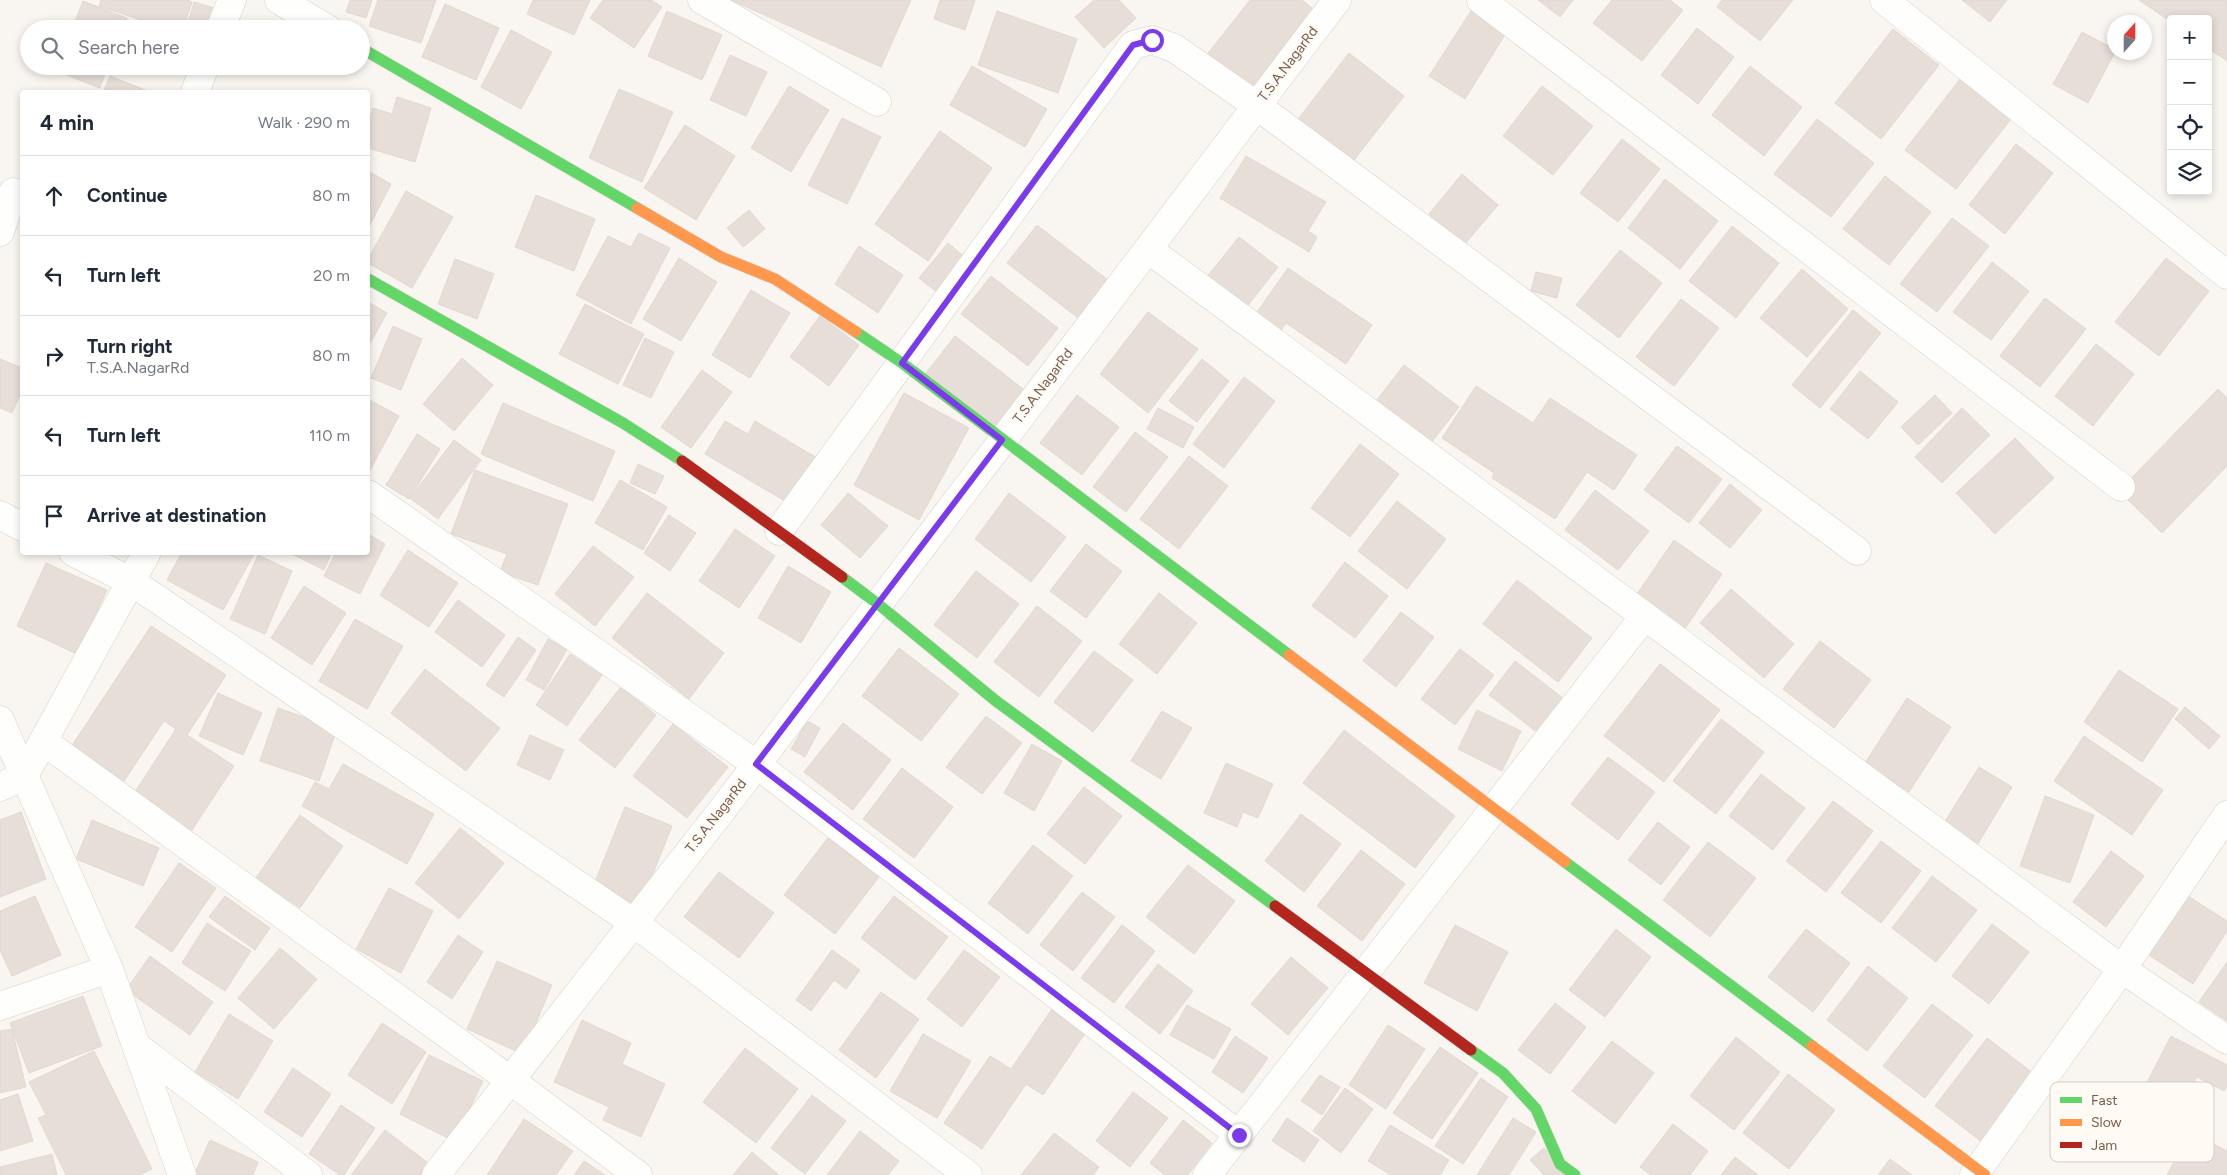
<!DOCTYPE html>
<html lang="en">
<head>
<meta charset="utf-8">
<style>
  :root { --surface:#fff; --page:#f6f6f7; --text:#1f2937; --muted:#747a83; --line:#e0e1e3 }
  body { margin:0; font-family:Figtree,sans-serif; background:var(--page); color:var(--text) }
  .controls { position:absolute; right:15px; top:15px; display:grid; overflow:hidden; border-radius:5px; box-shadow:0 2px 8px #0003 }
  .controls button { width:45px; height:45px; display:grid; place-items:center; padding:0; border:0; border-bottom:1px solid var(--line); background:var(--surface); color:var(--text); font:25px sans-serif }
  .compass { position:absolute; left:2107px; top:15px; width:45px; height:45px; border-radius:50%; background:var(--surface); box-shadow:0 2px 8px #0003; rotate:21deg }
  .stop { position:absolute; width:15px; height:15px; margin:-11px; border:4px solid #7c3aed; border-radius:50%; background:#fff }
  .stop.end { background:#7c3aed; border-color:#fff; box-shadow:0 1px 5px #0008 }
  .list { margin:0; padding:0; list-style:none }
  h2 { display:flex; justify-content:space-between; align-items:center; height:65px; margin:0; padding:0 20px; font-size:21px }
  h2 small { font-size:16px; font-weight:400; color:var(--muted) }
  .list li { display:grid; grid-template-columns:32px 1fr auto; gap:15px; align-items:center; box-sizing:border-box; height:80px; padding:0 20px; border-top:1px solid var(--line) }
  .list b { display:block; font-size:19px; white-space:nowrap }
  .list p { margin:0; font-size:16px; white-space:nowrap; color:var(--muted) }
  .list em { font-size:16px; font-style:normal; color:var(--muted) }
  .icon { flex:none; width:28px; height:28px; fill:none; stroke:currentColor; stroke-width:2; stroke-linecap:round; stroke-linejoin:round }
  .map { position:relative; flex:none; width:2227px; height:1175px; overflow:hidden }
  .search { position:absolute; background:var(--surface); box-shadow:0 2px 8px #0003; left:20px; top:20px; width:350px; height:55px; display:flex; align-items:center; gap:12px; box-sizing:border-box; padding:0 18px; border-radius:28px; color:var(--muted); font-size:19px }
  .panel { position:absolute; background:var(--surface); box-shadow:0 2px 8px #0003; left:20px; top:90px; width:350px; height:465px; border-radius:5px }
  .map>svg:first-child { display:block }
</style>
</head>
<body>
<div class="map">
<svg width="2227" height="1175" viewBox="0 0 2227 1175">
  <rect width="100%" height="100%" fill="#f9f5f0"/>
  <path fill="#e6ded7" stroke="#e2d8d2" d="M101 0H187L192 2 183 29H168L99 6Z
    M350 0H372L366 18 346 12Z
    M378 0H436L421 43 369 26Z
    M533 0H590L574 35 527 14Z
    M603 0H651L662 7 634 48 590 18Z
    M731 0H911L881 67Z
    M940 0H975L965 30 934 19Z
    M1094 0H1119L1136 18 1104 48 1075 17Z
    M1250 0H1302L1317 12 1254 93 1206 56Z
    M1538 0H1573L1560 17Z
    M1612 0H1670L1683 10 1642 61 1593 23Z
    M1722 0H1793L1760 41 1717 7Z
    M1962 0H2007L1990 22Z
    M2139 0H2227V61L2208 48V19H2171V22Z
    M83 1 127 18 123 29H72Z
    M194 2 214 8 208 29H186Z
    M445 4 499 28 476 80 422 57Z
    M667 11 722 35 702 80 648 56Z
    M997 11 1077 39 1058 93 978 65Z
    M1471 11 1506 33 1465 99 1429 76Z
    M1697 28 1734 57 1698 104 1661 75Z
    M1893 29 1939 65 1881 139 1835 103Z
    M511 30 552 52 521 109 481 87Z
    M2082 32 2114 49 2115 52 2088 103 2053 84Z
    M1349 53 1404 96 1351 164 1296 122Z
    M730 55 767 72 746 116 710 100Z
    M58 66H108L100 88 56 71Z
    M972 66 1047 109 1025 147 950 105Z
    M1750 66 1802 107 1764 156 1712 115Z
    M110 76 150 92H103Z
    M1960 79 2011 119 1956 189 1905 150Z
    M789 86 829 110 791 172 751 148Z
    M1542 86 1593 126 1553 175 1503 136Z
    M619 89 673 112 642 182 589 158Z
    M397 97 431 108 415 162 368 148V125L373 108 392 114Z
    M842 118 881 137 847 204 808 185Z
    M1817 119 1874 163 1831 217 1774 174Z
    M685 125 735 156 696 220 644 188Z
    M940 131 992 168 928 261 875 224Z
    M1622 139 1660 169 1618 222 1580 193Z
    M2016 144 2053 173 2005 234 1969 205Z
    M1246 156 1326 202 1308 231 1317 237 1309 252 1220 198Z
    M368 171 391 184 368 229Z
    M1462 174 1498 205 1465 244 1429 214Z
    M1885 176 1931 212 1889 265 1843 229Z
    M1665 179 1718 221 1680 269 1628 228Z
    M406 191 453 217 412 288 368 263V259Z
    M536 195 595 219 574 271 515 247Z
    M749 210 765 229 743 247 727 228Z
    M1952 218 1989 246 1937 312 1900 284Z
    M1037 225 1108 280 1078 318 1007 263Z
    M1732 226 1779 263 1736 318 1689 281Z
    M639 233 670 248 631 324 576 295 608 236 631 247Z
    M1239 237 1278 267 1245 309 1206 278Z
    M948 243 967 259 938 293 919 278Z
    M859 246 903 275 878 313 835 284Z
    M1620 250 1662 283 1619 338 1576 305Z
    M679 258 717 282 681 341 643 319Z
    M2166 258 2209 291 2159 356 2115 322Z
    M455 259 494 274 477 319 438 304Z
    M1992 262 2029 291 1991 340 1953 312Z
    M1288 268 1372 325 1346 364 1286 323 1280 332 1255 315Z
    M1802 269 1848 309 1807 357 1760 318Z
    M1536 272 1562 278 1557 298 1531 291Z
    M991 276 1058 328 1028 366 961 314Z
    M751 290 790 313 750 378 712 355Z
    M2045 298 2086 329 2040 387 2000 356Z
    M1681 299 1719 328 1674 386 1636 357Z
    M368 302 387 313 368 347Z
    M585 304 644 334 618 384 559 354Z
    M1853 310 1881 333 1820 408 1792 385Z
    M1148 312 1198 349 1148 413 1100 374Z
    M820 316 859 345 829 386 790 357Z
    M393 326 422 339 401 390 371 378Z
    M955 336 1027 392 995 433 923 377Z
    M645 338 674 352 651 398 623 385Z
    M2096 344 2134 374 2093 426 2055 396Z
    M462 358 493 385 454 431 423 404Z
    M0 359 22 368V390L12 413 0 408Z
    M1202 359 1229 381 1197 422 1169 401Z
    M1404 365 1459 407 1430 444 1376 401Z
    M702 370 732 392 691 448 661 427Z
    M1860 371 1898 402 1868 439 1830 409Z
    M1244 377 1275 401 1224 468 1193 444Z
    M1476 386 1533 423 1550 398 1637 455 1614 490 1587 472 1555 519 1492 478 1494 473 1442 438Z
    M2218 389 2227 398V466L2162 533 2119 491Z
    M904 393 969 428 919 520 854 485Z
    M1077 395 1119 427 1082 475 1040 443Z
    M1935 395 1952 413 1918 445 1901 427Z
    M368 399 399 416 368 474Z
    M503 403 615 451 593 501 481 454Z
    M1158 408 1194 427 1183 448 1147 429Z
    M1962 408 1990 435 1942 483 1915 457Z
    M725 421 748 434 755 421 817 458 790 504 705 454Z
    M1135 432 1168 457 1126 512 1093 487Z
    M417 434 440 449 409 499 386 485Z
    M2015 438 2054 478 1995 534 1956 493Z
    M454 440 481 460 438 519 410 498Z
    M1360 444 1399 474 1350 537 1311 508Z
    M1677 446 1722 479 1689 523 1644 490Z
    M1189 456 1228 486 1179 549 1140 519Z
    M638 464 664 476 655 494 630 483Z
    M475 470 568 504 538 585 500 572 507 554 451 534Z
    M620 480 667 507 643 550 595 523Z
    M1730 484 1762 510 1730 548 1699 523Z
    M1595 490 1649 531 1618 570 1565 530Z
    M848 493 888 526 860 558 821 525Z
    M1009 493 1066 537 1031 582 975 539Z
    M1397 501 1446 539 1407 589 1358 551Z
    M669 515 696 533 670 571 644 553Z
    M735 529 775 556 739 608 699 581Z
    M368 534 385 544 360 594 324 576 336 552H368Z
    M1674 540 1722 574 1684 630 1635 597Z
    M1086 544 1122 571 1086 618 1050 591Z
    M593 546 634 577 595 626 555 594Z
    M408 550 458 583 429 627 380 595Z
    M182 552H255L223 610 167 580Z
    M288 552H332L324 570Z
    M258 555 292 571 265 634 230 619Z
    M1345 562 1388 596 1355 638 1312 606Z
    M46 563 107 590 77 654 17 626Z
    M788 566 831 592 801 643 758 618Z
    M976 571 1019 604 977 658 934 625Z
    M1517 580 1592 638 1558 682 1483 624Z
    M304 586 346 613 312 665 271 638Z
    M1731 589 1794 644 1764 678 1700 623Z
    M647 593 724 653 689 699 612 638Z
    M1159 593 1197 623 1157 674 1119 644Z
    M458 600 505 635 482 667 435 632Z
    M1037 606 1082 641 1039 697 994 662Z
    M1401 612 1434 637 1396 687 1363 661Z
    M355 619 403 646 367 709 319 681Z
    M151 626 226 675 187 735 234 766 190 833 133 795 176 729 164 721 122 784 69 750Z
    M518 637 536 650 504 697 486 685Z
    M548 639 567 649 544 690 526 680Z
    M1820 641 1871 680 1834 728 1783 689Z
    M899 648 959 694 921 741 862 696Z
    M1460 649 1494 675 1455 725 1421 699Z
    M1094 651 1133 680 1093 732 1054 702Z
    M570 654 602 675 567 726 536 705Z
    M1515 661 1568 702 1542 736 1489 695Z
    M1660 664 1720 710 1664 782 1604 736Z
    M425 669 500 728 466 771 391 713Z
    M2119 670 2178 709 2142 762 2084 722Z
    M621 687 656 715 615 768 579 740Z
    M218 693 262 713 243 755 199 736Z
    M1907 698 1951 727 1909 792 1865 763Z
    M2185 707 2220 736 2209 749 2175 719Z
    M278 708 337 729 319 781 260 761Z
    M1477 710 1521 731 1502 771 1458 749Z
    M1162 711 1192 728 1161 779 1131 761Z
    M986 716 1022 743 982 794 946 767Z
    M1721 719 1764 752 1716 814 1673 781Z
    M807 721 820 728 805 757 791 749Z
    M843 723 891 760 853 810 804 772Z
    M673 724 728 767 687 818 633 776Z
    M1344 730 1455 816 1415 868 1303 783Z
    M530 735 564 750 550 780 517 765Z
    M2084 736 2163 790 2132 835 2054 781Z
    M1032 744 1062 761 1034 811 1004 793Z
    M1608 757 1655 792 1618 840 1571 804Z
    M1226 763 1273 784 1258 818 1243 812 1237 827 1204 813Z
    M343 764 434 814 407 864 302 806 315 782 329 789Z
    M1979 767 2012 787 1976 847 1942 826Z
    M902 768 953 807 914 858 863 819Z
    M1761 774 1805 808 1773 850 1729 816Z
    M1084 787 1122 816 1085 864 1047 834Z
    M2045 796 2094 815 2070 883 2020 866Z
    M1833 801 1873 831 1826 892 1786 861Z
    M625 807 672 826 640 906 593 887Z
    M21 812 46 879 0 897V820Z
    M1301 814 1341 844 1304 892 1265 861Z
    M300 815 343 846 300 908 256 878Z
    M92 820 159 848 143 886 76 859Z
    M1658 822 1690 847 1661 885 1628 860Z
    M460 828 504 863 459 919 415 883Z
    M828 838 879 877 835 934 784 895Z
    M1881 841 1921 871 1881 923 1841 893Z
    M1708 842 1756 878 1710 937 1663 900Z
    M1033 845 1073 876 1028 934 988 903Z
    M1361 850 1405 884 1362 941 1317 906Z
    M2111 851 2144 876 2106 927 2073 902Z
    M179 863 216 888 172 952 135 927Z
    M1188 865 1235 901 1194 954 1146 917Z
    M719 872 774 913 739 958 684 917Z
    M1932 876 1977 910 1936 962 1892 928Z
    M389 888 433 911 401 973 356 949Z
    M1082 892 1115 917 1073 971 1040 945Z
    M35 896 61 955 12 976 0 950V911Z
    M225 896 270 928 255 950 209 917Z
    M894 896 948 937 915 980 861 938Z
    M2188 896 2227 921V931L2193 984 2149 955Z
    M207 923 251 951 225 991 182 963Z
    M1992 924 2029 952 1989 1004 1952 976Z
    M1122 925 1155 951 1114 1003 1081 978Z
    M1455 925 1508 952 1477 1011 1424 983Z
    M1616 929 1651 957 1605 1017 1569 990Z
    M1806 929 1850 963 1813 1012 1768 977Z
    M458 935 483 952 452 999 427 982Z
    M280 948 317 979 274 1029 238 998Z
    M832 950 860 970 846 989 834 980 811 1011 796 1000Z
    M964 950 1000 977 962 1027 927 999Z
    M150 956 213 1002 190 1035 126 990Z
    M1291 957 1328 988 1288 1035 1251 1004Z
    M497 961 552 985 523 1054 467 1029Z
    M2227 962V1021L2199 1002Z
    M1158 964 1193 991 1160 1034 1125 1007Z
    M1868 966 1908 998 1867 1051 1827 1020Z
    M881 992 919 1019 876 1078 839 1050Z
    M83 996 102 1046 29 1073 10 1023Z
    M1555 1003 1586 1027 1550 1074 1518 1050Z
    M1932 1004 1973 1035 1925 1098 1883 1066Z
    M1187 1005 1231 1029 1214 1059 1170 1035Z
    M1054 1006 1088 1029 1043 1095 1026 1084 982 1149 944 1123 990 1056 1011 1069Z
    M229 1014 273 1041 238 1099 195 1072Z
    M582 1020 631 1043 622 1064 665 1084 641 1137 603 1120 609 1107 554 1082Z
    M382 1023 426 1052 392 1104 348 1075Z
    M1388 1025 1425 1049 1386 1109 1349 1085Z
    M12 1029 26 1087 0 1093V1031Z
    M923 1034 971 1061 937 1118 890 1091Z
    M1235 1036 1268 1058 1243 1093 1212 1072Z
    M2171 1036 2227 1065V1086L2224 1091 2197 1077 2161 1146 2124 1127Z
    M1736 1037 1780 1072 1734 1130 1690 1096Z
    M1987 1038 2038 1077 1986 1145 1935 1106Z
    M1612 1041 1654 1073 1615 1124 1572 1091Z
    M1440 1047 1478 1073 1432 1139 1393 1113Z
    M745 1048 798 1089 756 1143 703 1102Z
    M94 1051 152 1169 139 1175H66L38 1118 46 1115 29 1082Z
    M429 1055 483 1081 454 1141 400 1114Z
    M293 1068 331 1094 302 1137 264 1112Z
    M1788 1074 1835 1110 1789 1169 1743 1133Z
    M1320 1075 1340 1087 1322 1115 1301 1101Z
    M1481 1078 1508 1097 1463 1164 1435 1146Z
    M1345 1088 1373 1109 1341 1153 1313 1131Z
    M1133 1092 1168 1118 1130 1167 1096 1141Z
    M18 1094 33 1141 0 1151V1100Z
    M812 1095 846 1121 805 1174 771 1148Z
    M341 1105 375 1128 344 1175H340L309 1154Z
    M1287 1118 1319 1140 1304 1162 1272 1141Z
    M1513 1118 1536 1132 1509 1175H1477Z
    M524 1119 573 1151 556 1175H487Z
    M1183 1120 1212 1143 1188 1175H1165L1150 1163Z
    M1673 1124 1708 1151 1690 1175H1651L1640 1167Z
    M1390 1125 1449 1160 1440 1175H1391L1368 1161Z
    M385 1130 428 1163 420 1175H351Z
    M860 1131 899 1161 888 1175H827Z
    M2190 1132 2227 1151V1175H2167Z
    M1054 1133 1099 1167 1093 1175H1021Z
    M210 1140 258 1162 253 1175H194Z
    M1544 1148 1569 1175H1544L1530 1160Z
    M752 1152 779 1175H733Z
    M52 1154 57 1175H0V1167Z
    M1735 1157 1758 1175H1721Z
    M1890 1159 1912 1175H1878Z
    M584 1161 605 1175H574Z"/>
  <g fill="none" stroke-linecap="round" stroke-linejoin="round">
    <defs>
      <path id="street" d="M279 0 328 29
        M702 0 877 102
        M1481 0 2121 487
        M1884 0 2227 275
        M220 29 232 0
        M195 92 205 66
        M0 232 13 192 22 196
        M1148 249 2122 969 2227 1040
        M368 494 756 764 1239 1135
        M0 515 22 527
        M779 531 1133 45 1152 40 1174 48 1256 105 1857 551
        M73 552 132 582 634 923 968 1175
        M0 720 109 969 182 1175
        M43 741 510 1080 638 1175
        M0 787 24 776 147 552
        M0 1006 109 969
        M136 1046 308 1175
        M436 1175 719 814 1337 0
        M1207 1175 1644 617
        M1974 1175 2122 969 2227 815"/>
      <path id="fast" d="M361 48 637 208
        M368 279 623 423 682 461
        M856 332 902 363 1289 655
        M842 577 878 604 996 701 1275 906
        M1565 862 1812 1046
        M1471 1050 1503 1073 1536 1109 1560 1164 1575 1175"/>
      <path id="slow" d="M637 208 721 257 775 279 856 332
        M1289 655 1565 862
        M1812 1046 1985 1175"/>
      <path id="jam" d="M682 461 842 577
        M1275 906 1471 1050"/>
    </defs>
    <use href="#street" stroke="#d7d1cb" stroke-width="29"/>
    <use href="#fast" stroke="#d9d2cb" stroke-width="12"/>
    <use href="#slow" stroke="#d9d2cb" stroke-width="12"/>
    <use href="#jam" stroke="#d9d2cb" stroke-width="12"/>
    <use href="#street" stroke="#fefefd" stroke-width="28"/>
    <use href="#fast" stroke="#63d668" stroke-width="11"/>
    <use href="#slow" stroke="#ff974d" stroke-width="11"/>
    <use href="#jam" stroke="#b3261e" stroke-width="11"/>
  </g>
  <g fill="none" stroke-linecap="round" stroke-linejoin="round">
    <path stroke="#7c3aed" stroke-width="6" d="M1152 40 1133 45 902 363 1002 440 756 764 1239 1135"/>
  </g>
  <g text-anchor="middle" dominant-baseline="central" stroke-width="4.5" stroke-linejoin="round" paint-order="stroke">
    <g font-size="14" fill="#7a5c4d" stroke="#fffaf3">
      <text transform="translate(1288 64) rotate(-53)">T.S.A.NagarRd</text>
      <text transform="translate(1043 386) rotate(-53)">T.S.A.NagarRd</text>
      <text transform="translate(716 816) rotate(-52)">T.S.A.NagarRd</text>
    </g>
  </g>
  <rect x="2050" y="1082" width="164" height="80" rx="8" fill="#fffaf3" stroke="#d7cbc1" stroke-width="1"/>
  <rect x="2060" y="1097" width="22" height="6" fill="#63d668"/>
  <rect x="2060" y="1119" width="22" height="7" fill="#ff974d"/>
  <rect x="2060" y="1142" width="22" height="6" fill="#b3261e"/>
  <g font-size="14" fill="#7a5c4d">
    <text x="2091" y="1105">Fast</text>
    <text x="2091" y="1127">Slow</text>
    <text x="2091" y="1150">Jam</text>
  </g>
</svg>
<div class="controls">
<button>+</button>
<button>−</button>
<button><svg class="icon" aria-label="locate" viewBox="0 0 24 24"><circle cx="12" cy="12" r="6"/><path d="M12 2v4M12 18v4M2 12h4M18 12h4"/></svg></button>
<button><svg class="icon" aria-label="layers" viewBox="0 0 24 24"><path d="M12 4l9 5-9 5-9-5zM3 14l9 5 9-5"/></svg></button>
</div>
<svg class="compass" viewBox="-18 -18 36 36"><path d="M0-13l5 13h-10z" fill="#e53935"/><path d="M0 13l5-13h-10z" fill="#747a83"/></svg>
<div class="stop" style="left:1152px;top:40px"></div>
<div class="stop end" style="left:1239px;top:1135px"></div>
<div class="search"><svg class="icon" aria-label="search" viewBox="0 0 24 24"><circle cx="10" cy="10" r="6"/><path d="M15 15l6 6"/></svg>Search here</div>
<section class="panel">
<h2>4 min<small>Walk · 290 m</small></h2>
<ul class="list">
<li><svg class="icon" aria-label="ahead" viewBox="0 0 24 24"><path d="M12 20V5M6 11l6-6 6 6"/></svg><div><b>Continue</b></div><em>80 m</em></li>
<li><svg class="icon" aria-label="left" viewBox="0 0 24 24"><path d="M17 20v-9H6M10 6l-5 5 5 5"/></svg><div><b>Turn left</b></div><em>20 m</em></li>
<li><svg class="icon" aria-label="right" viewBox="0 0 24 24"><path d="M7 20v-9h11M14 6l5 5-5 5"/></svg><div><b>Turn right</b><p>T.S.A.NagarRd</p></div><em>80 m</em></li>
<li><svg class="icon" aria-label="left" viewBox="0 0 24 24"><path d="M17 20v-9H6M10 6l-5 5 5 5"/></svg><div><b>Turn left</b></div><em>110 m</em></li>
<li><svg class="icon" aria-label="arrive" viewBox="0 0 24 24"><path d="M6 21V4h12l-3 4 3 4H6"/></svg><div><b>Arrive at destination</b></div></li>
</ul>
</section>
</div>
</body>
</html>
